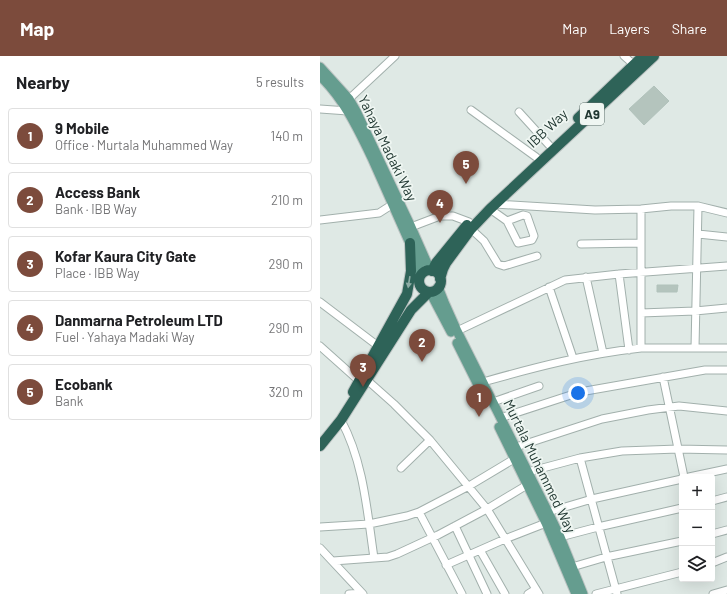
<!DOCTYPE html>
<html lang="en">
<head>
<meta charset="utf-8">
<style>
  :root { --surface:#fff; --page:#f2f2f2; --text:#202124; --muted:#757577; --line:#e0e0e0; --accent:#7c4b3c }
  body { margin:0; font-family:Barlow,sans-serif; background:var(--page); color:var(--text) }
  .controls { position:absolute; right:12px; bottom:12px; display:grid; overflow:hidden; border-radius:4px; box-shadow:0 4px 16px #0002 }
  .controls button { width:36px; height:36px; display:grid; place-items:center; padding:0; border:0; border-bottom:1px solid var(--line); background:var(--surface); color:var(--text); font:20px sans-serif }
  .you { position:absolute; left:258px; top:337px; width:14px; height:14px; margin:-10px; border:3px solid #fff; border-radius:50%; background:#1a73e8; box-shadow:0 0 0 6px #1a73e833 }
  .badge { display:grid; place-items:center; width:26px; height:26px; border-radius:50%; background:var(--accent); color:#fff; font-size:13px; font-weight:700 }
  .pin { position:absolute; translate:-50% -33px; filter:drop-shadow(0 1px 2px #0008) }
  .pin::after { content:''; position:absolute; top:21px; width:14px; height:12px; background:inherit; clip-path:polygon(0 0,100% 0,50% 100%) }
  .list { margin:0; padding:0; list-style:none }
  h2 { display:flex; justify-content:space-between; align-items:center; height:52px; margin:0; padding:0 16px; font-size:17px }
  h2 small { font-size:13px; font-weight:400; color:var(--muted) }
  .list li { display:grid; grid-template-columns:26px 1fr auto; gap:12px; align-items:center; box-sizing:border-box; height:56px; margin:0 8px 8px; padding:0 8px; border:1px solid var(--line); border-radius:4px }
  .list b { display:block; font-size:15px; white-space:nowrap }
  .list p { margin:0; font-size:13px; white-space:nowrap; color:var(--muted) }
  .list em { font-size:13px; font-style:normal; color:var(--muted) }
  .icon { flex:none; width:22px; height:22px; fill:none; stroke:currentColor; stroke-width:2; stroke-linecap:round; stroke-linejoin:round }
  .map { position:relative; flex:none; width:407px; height:538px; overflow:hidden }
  header { display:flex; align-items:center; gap:24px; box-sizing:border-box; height:56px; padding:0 20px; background:var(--accent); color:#fff }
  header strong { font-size:19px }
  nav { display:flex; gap:22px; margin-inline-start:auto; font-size:14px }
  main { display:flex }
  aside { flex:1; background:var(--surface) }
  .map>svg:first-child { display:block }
</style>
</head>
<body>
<header>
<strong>Map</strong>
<nav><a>Map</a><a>Layers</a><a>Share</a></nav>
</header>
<main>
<aside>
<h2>Nearby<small>5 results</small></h2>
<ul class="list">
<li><span class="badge">1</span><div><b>9 Mobile</b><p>Office · Murtala Muhammed Way</p></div><em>140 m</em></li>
<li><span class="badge">2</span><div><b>Access Bank</b><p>Bank · IBB Way</p></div><em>210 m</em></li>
<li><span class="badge">3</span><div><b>Kofar Kaura City Gate</b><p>Place · IBB Way</p></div><em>290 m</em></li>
<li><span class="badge">4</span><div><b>Danmarna Petroleum LTD</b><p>Fuel · Yahaya Madaki Way</p></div><em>290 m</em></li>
<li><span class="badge">5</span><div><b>Ecobank</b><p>Bank</p></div><em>320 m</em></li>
</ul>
</aside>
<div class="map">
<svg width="407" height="538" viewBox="0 0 407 538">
  <rect width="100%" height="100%" fill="#dfe9e5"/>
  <path fill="#b4c4bd" stroke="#b1c2bb" d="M334 30 349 45 324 69 309 53Z
    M337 229H358L357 236H337Z"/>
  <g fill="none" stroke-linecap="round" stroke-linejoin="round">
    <defs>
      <path id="minor" d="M304 0 313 8
        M29 43 75 0
        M0 53 28 55
        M151 54 216 101
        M199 56 229 89
        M175 148 275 154 321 153 351 150H378L407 157
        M170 153 187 165 198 187 212 184 214 180 207 160 203 159 187 165
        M321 153V292
        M0 164 59 157 73 148
        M91 171 120 160H133L149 166
        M151 173 164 185 178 208 184 210 217 200
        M378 178 407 181
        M261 188 321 187
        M299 218 309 294
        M266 221 283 297
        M229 231 253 302
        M0 246 58 290
        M321 257 375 255 407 252
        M137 275 245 224 299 218 407 210
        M0 290 38 324
        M375 292 378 150
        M343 321 364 421
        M47 324 74 348 110 384 167 453 219 538
        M163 326C216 311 266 298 321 292H407
        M173 346 219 330
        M180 362 260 336 385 314H407
        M21 364C44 407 47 455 54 502
        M196 391 282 363 328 354 359 350 407 355
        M260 402 297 538
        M81 412 110 384
        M204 417 260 402 302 395 358 393 407 394
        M369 421 407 413
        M392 445 407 441
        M99 456 142 538
        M228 456 272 443 362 423
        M135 470 167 538
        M0 471 49 468 87 460 99 456 149 430 194 403
        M392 478 407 474
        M240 481 278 471 362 452
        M0 492 43 538
        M160 494 185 538
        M13 505 68 501 77 498 118 479 167 453 207 429
        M392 507 407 501
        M126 509 185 483 226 467
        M252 511 286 501 362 485
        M29 538 42 537
        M208 538 216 533
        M276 538 362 516
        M393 538 407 534"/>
      <path id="major" d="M0 11 29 43 36 55 91 171 110 214
        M0 20C24 43 38 73 52 102 67 135 81 168 96 201L98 206 100 220
        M118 231 124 246 137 275 228 456 240 481 263 538
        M110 236 131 276
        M137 287 166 345
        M179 371 226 467 256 538"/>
      <path id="highway" d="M258 62 323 0
        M99 225a11 11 0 1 1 22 0a11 11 0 1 1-22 0Z
        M112 215 116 207 147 169
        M120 223 123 213 126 207 151 173 170 153 334 0
        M33 336 87 238 91 215 90 187
        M0 390 21 364 91 254 109 236"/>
    </defs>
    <use href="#minor" stroke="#a2b0ac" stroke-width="9"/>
    <use href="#major" stroke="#bcc3c2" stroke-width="11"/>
    <use href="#highway" stroke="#bcc3c2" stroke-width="12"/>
    <use href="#minor" stroke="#fff" stroke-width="7"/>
    <use href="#major" stroke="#659d8f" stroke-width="9"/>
    <use href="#highway" stroke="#2e6358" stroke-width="10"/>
  </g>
  <defs><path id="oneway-solid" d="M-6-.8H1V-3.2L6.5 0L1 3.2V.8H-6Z"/></defs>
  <use fill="#8eaca5" href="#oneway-solid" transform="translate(89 226) rotate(99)"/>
  <g text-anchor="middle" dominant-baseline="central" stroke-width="3.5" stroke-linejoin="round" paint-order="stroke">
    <rect fill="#eff6f2" stroke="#5f716c" stroke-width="1" x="260" y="47" width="24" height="22" rx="3"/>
    <g font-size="13" font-weight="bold" fill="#213832">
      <text x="272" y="58">A9</text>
    </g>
    <g font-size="14" fill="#213832" stroke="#eff6f2">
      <text transform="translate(227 72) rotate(-43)">IBB Way</text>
      <text transform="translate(68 92) rotate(64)">Yahaya Madaki Way</text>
      <text transform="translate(220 410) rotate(64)">Murtala Muhammed Way</text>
    </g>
  </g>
</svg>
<div class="controls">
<button>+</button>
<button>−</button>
<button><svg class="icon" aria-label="layers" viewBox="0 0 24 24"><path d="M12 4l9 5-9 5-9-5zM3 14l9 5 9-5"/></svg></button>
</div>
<div class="you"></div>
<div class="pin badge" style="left:159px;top:361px">1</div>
<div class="pin badge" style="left:102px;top:306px">2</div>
<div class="pin badge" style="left:43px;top:331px">3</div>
<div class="pin badge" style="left:120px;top:167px">4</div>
<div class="pin badge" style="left:146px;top:128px">5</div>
</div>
</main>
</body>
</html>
